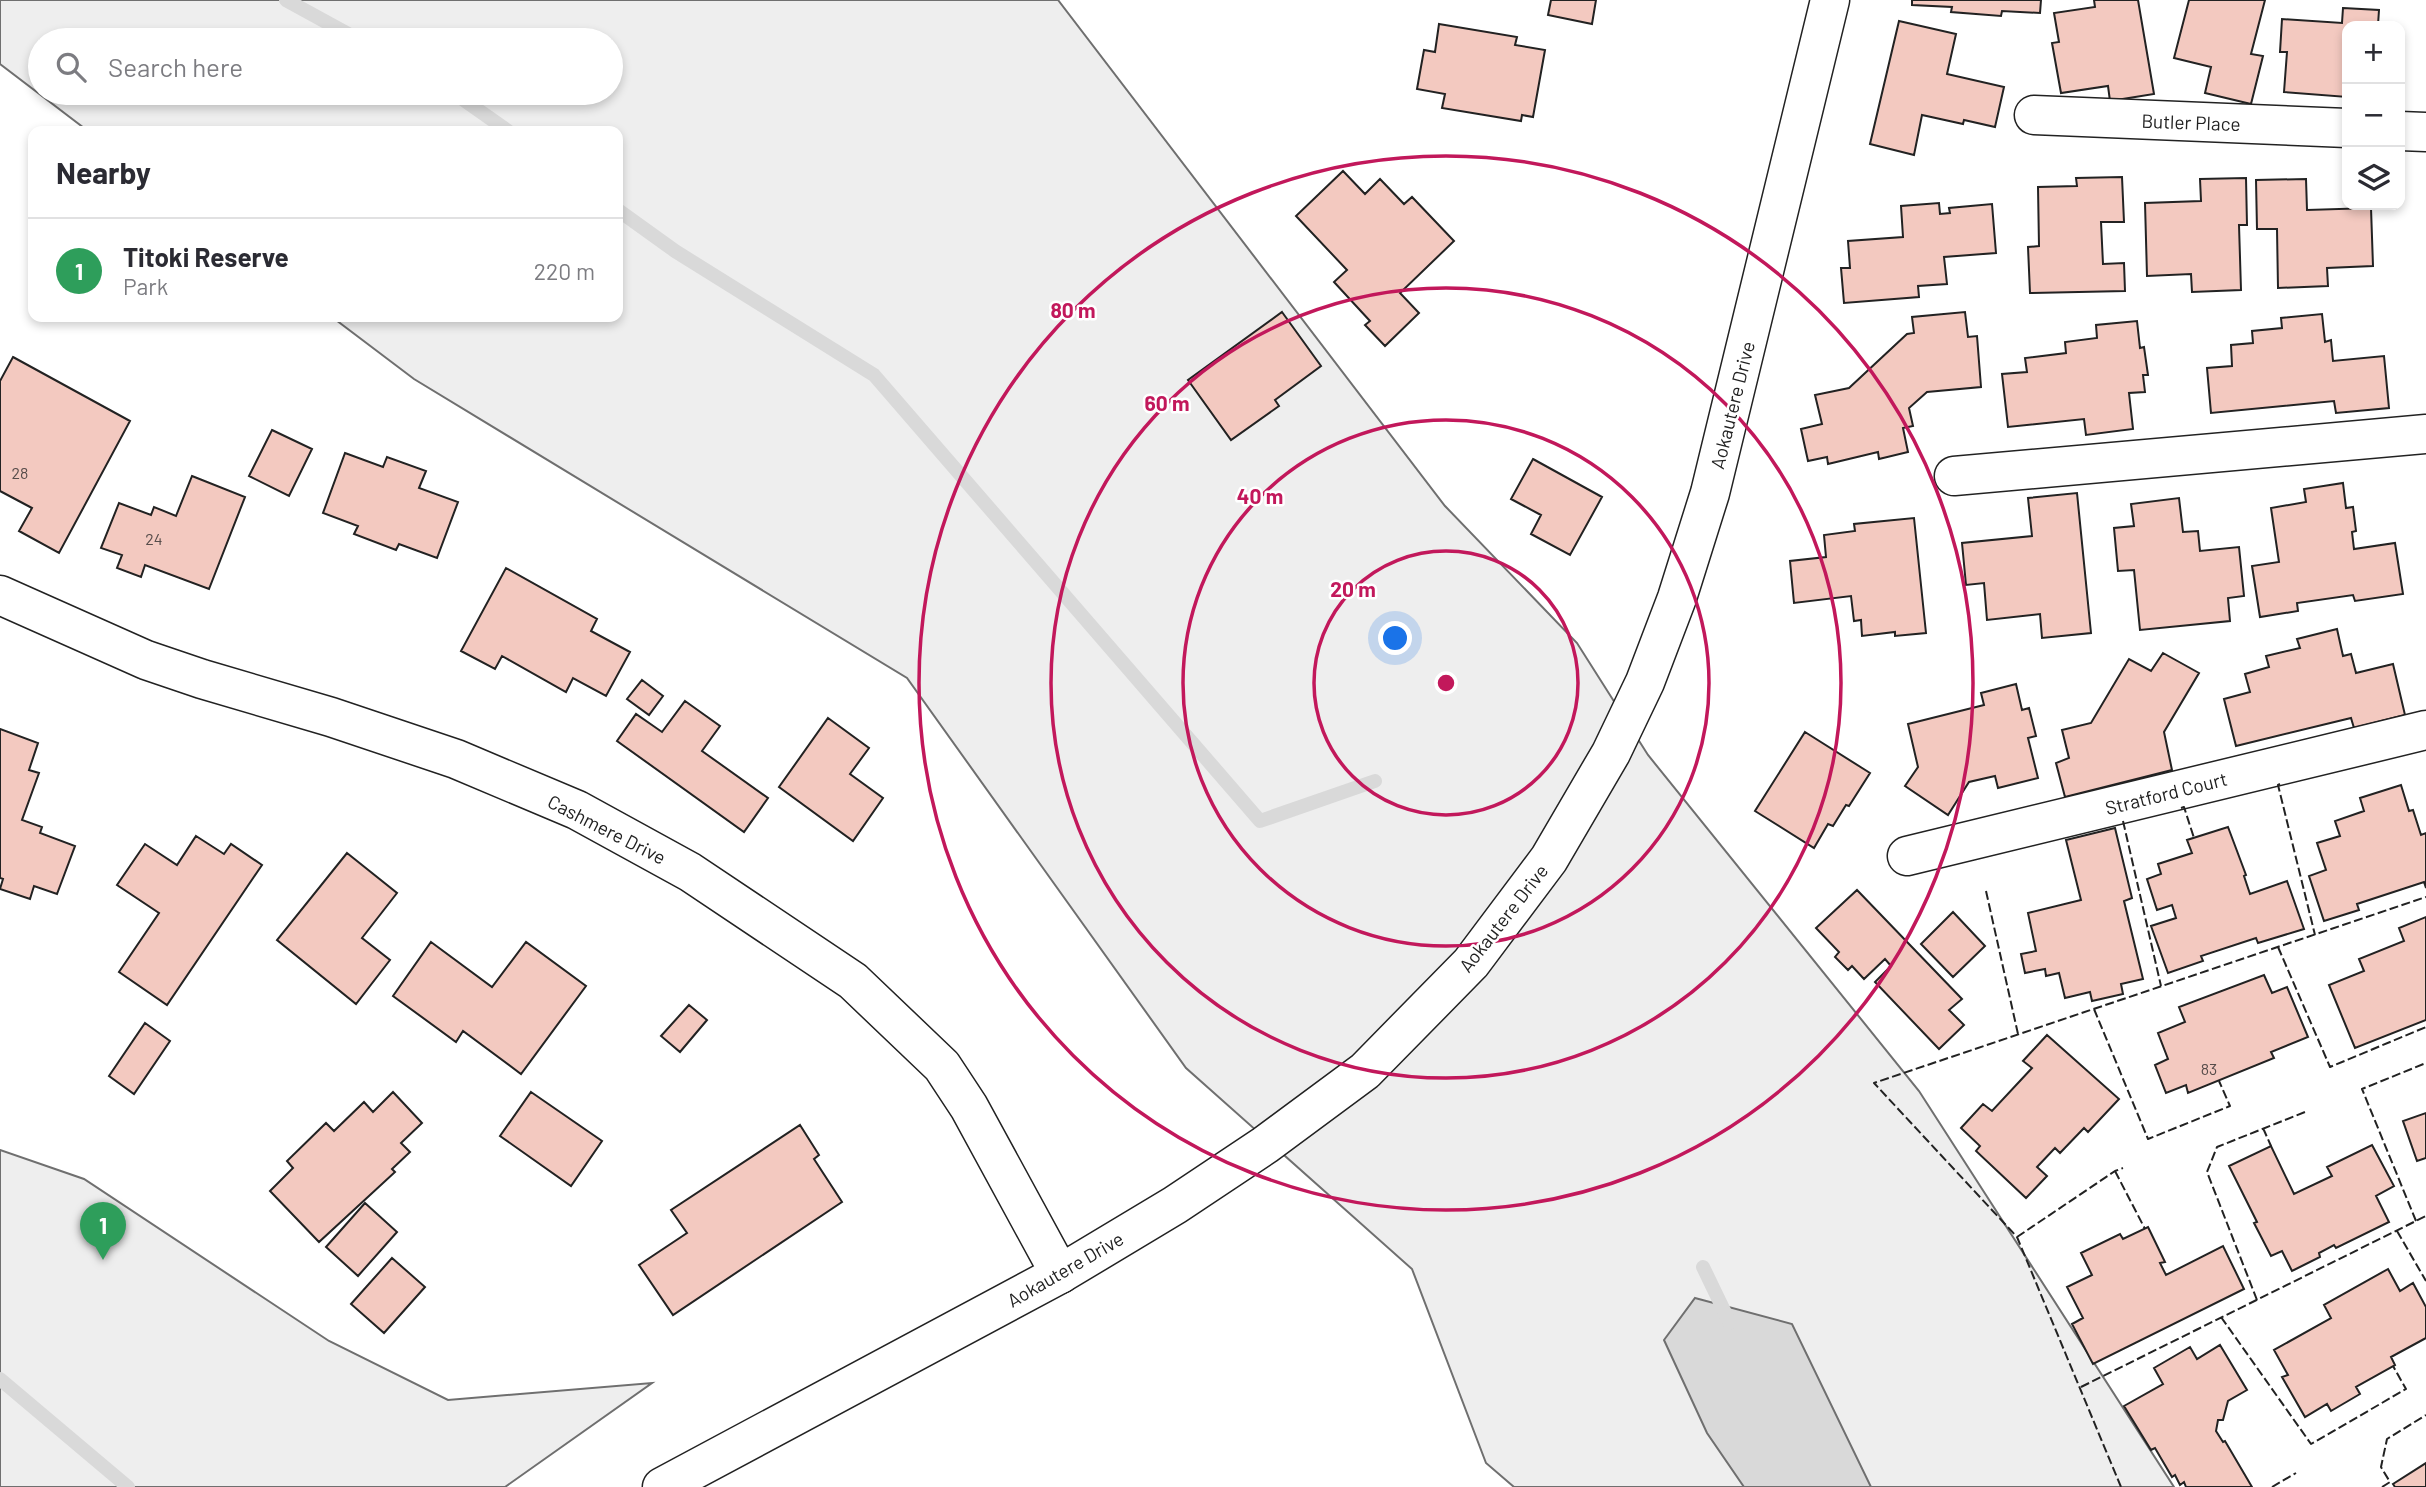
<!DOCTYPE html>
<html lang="en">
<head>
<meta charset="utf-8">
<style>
  :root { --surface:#fff; --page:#f7f7f7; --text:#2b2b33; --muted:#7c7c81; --line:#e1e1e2; --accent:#ea580c }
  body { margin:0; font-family:Barlow,sans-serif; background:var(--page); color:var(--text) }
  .controls { position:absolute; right:21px; top:21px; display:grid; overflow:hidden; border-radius:14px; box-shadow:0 4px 10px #0003 }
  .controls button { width:63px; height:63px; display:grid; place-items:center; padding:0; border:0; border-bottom:2px solid var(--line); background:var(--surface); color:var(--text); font:35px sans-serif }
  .you { position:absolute; left:1396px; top:639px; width:24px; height:24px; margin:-18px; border:5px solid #fff; border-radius:50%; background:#1a73e8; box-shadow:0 0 0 10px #1a73e833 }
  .badge { display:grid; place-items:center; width:46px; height:46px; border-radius:50%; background:var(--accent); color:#fff; font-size:23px; font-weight:700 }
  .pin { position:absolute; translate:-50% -58px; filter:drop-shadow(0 2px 4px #0008) }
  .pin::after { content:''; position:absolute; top:37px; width:24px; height:21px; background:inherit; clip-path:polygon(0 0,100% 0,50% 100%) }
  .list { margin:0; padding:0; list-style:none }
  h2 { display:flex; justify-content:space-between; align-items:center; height:91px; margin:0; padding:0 28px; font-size:30px }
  h2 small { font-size:23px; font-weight:400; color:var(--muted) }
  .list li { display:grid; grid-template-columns:46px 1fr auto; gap:21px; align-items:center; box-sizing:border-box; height:105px; padding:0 28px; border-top:2px solid var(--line) }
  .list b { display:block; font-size:26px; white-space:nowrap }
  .list p { margin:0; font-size:23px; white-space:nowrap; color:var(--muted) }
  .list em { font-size:23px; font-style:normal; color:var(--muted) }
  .icon { flex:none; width:38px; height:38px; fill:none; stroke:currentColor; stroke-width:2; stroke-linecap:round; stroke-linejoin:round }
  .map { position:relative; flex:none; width:2426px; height:1487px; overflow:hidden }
  .search { position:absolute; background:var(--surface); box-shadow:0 4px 10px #0003; left:28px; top:28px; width:595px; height:77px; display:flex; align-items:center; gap:18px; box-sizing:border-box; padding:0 24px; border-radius:38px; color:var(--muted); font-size:26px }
  .panel { position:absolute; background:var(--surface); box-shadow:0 4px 10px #0003; left:28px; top:126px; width:595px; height:196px; border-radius:14px }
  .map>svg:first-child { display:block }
</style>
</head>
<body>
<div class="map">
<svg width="2426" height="1487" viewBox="0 0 2426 1487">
  <rect width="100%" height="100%" fill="#fff"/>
  <path fill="#eee" stroke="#6f6f6f" stroke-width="2" fill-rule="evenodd" d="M0 0H1058L1445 506 1577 643 1648 755 1919 1091 2174 1487H1514L1486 1463 1412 1269 1186 1068 907 678 414 379 332 317H618V131H88L0 64ZM40 40H611V93H40Z
    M0 1150 84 1179 329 1341 448 1400 652 1383 505 1487H0Z"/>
  <path fill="#d9d9d9" stroke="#6f6f6f" stroke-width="2" d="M1695 1298 1792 1324 1871 1487H1744L1707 1433 1664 1340Z"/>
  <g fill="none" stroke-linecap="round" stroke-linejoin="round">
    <path stroke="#d9d9d9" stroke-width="14" d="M286 0 359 40
      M454 93 508 131
      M618 210 675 251 874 375 1260 821 1375 781
      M1703 1267 1730 1323
      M0 1379 128 1487"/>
  </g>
  <path fill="#f3c9c0" stroke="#222" stroke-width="2" d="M1551 0H1596L1592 24 1548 15Z
    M1912 0H2041L2040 13 2002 11 2001 16 1951 12 1952 7 1912 5Z
    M2094 0H2138L2154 94 2110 101 2108 86 2061 93 2052 43 2059 42 2054 13 2095 7Z
    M2189 0H2265L2251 54 2263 56 2251 104 2205 93 2211 67 2174 58Z
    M2343 8 2379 10 2378 25H2385L2347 26V97L2284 92 2287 52H2280L2282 19 2342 23Z
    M1899 21 1956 34 1947 74 2004 87 1995 127 1964 120 1963 124 1922 115 1914 155 1870 144Z
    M1439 24 1517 37 1515 45 1545 50 1533 117 1522 115 1521 121 1442 108 1445 94 1417 89 1424 50 1435 52Z
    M1343 171 1365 194 1380 179 1404 204 1412 197 1454 241 1400 293 1419 313 1385 346 1365 325 1370 321 1334 282 1347 270 1296 216Z
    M2122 177 2124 222H2101L2103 264 2124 263 2125 291 2030 293 2028 247 2039 246 2038 187 2077 186 2076 178Z
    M2246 178 2247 225H2239L2241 290 2192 292 2191 274 2147 276 2145 203 2201 201 2200 179Z
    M2306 179 2307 210 2371 208 2373 266 2327 268 2328 286 2278 288 2277 229H2257L2256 180Z
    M1939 203 1940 214 1950 213 1949 208 1992 204 1996 253 1944 257 1947 284 1918 286 1919 297 1844 303 1841 268H1850L1848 241 1903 237 1901 206Z
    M1282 312 1321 366 1275 400 1279 406 1231 440 1188 380Z
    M1965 312 1968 337 1977 336 1981 387 1927 392 1909 408 1913 426 1903 428 1908 452 1879 459 1878 452 1828 464 1827 457 1808 461 1801 429 1822 424 1815 395 1849 388 1907 334 1914 333 1912 317Z
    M2322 314 2325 342 2331 340 2333 361 2384 356 2389 408 2336 413 2334 401 2211 413 2207 368 2232 366 2231 345 2253 343 2252 331 2282 328 2281 318Z
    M2137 321 2140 348 2144 347 2148 375H2143L2145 392 2129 393 2133 429 2086 435 2084 419 2008 427 2002 374 2027 372 2025 358 2066 353 2065 342 2097 338 2096 325Z
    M13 357 130 421 59 553 19 531 32 508 0 491V381Z
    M272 430 312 449 289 496 249 476Z
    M345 453 383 467 387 457 426 471 419 488 458 502 437 558 399 544 396 550 354 534 358 526 323 513Z
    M1533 459 1602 497 1570 555 1531 534 1541 515 1511 499Z
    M192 476 245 497 209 589 145 565 141 577 117 568 122 555 101 548 119 503 151 515 154 507 176 516Z
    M2343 483 2346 508 2353 507 2356 531 2352 532 2354 549 2395 543 2403 594 2355 601 2353 595 2297 603 2298 611 2260 617 2252 566 2279 562 2271 508 2306 502 2304 489Z
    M2077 493 2091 633 2042 638 2040 614 1987 620 1984 583 1966 585 1962 543 2032 536 2028 498Z
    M2179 498 2183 532 2198 531 2200 551 2239 547 2244 596 2228 598 2230 621 2140 630 2134 570 2118 571 2114 528 2134 526 2131 504Z
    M1914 518 1926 633 1895 636V632L1862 636 1861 620 1854 621 1851 596 1794 603 1790 561 1826 557 1824 535 1855 531 1854 524Z
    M506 568 597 619 591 631 630 652 606 696 573 678 566 692 502 656 495 669 461 651Z
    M2337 629 2343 656 2351 654 2356 673 2393 664 2405 715 2354 728 2351 718 2236 746 2224 699 2250 692 2245 674 2269 667 2266 656 2300 648 2297 639Z
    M2163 653 2199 673 2164 732 2172 770 2065 797 2056 763 2069 758 2062 730 2091 723 2129 659 2151 671Z
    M642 680 663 696 649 715 627 699Z
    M2016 684 2022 710 2029 708 2036 736 2028 738 2038 778 1998 788 1995 776 1969 782 1948 815 1905 786 1918 767 1908 724 1984 705 1981 693Z
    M685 701 720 726 702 751 768 798 744 832 617 741 636 714 662 732Z
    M828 718 869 748 850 774 883 798 853 841 779 787Z
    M0 729 38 743 29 770 39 773 22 820 42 827 40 833 75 846 57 894 34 886 30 899 0 889 3 879 0 878Z
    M1805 732 1870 773 1849 806 1846 805 1833 826 1828 824 1814 848 1755 811Z
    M2401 785 2409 811 2413 810 2421 835 2426 833V888L2424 882 2357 904 2359 910 2324 921 2309 876 2326 870 2317 843 2340 836 2335 821 2364 811 2360 798Z
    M2228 827 2246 875 2244 876 2250 894 2287 881 2304 929 2258 943 2256 938 2201 956 2203 961 2168 973 2151 926 2176 918 2172 905 2157 910 2147 879 2161 874 2158 864 2192 853 2187 840Z
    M2115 828 2132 898 2124 901 2143 979 2121 984 2123 994 2092 1001 2090 992 2065 998 2059 973 2046 976 2045 969 2025 973 2021 954 2036 951 2028 913 2081 900 2066 840Z
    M196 836 224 854 231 844 262 865 167 1005 119 972 159 913 117 885 145 844 177 865Z
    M347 853 397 893 362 938 390 960 356 1004 277 940Z
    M1857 890 1962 999 1949 1010 1964 1025 1939 1049 1875 982 1891 966 1885 959 1864 979 1852 966 1848 970 1835 957 1839 952 1816 928Z
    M1953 912 1985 946 1953 977 1921 944Z
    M2426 917V1020L2355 1048 2329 985 2364 971 2359 959 2404 941 2399 928Z
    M431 942 492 987 526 942 586 986 521 1074 463 1031 456 1042 393 996Z
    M2264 975 2272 993 2287 987 2308 1037 2271 1052 2274 1058 2188 1093 2186 1085 2166 1093 2155 1065 2168 1059 2158 1033 2185 1022 2179 1007Z
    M689 1005 707 1020 680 1052 661 1036Z
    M145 1023 170 1041 134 1094 109 1076Z
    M2047 1035 2119 1099 2088 1132 2084 1128 2060 1153 2055 1148 2037 1167 2047 1176 2026 1198 1976 1151 1980 1146 1961 1128 1983 1104 1992 1111 2032 1068 2023 1061Z
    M393 1092 422 1123 401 1143 410 1152 392 1169 395 1172 319 1242 270 1191 293 1168 287 1161 326 1123 334 1131 364 1102 373 1112Z
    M531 1092 602 1141 571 1186 500 1136Z
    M2426 1113V1158L2417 1161 2403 1121Z
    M800 1125 819 1155 814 1159 842 1202 673 1315 639 1265 687 1233 671 1210Z
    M2372 1145 2394 1186 2376 1196 2389 1222 2336 1248 2334 1245 2319 1253 2320 1257 2292 1271 2282 1251 2271 1256 2254 1223 2257 1222 2229 1166 2271 1146 2294 1194 2332 1176 2327 1167Z
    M365 1203 397 1232 358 1276 326 1247Z
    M2148 1227 2165 1262 2160 1263 2166 1275 2223 1246 2244 1289 2093 1364 2072 1324 2083 1318 2067 1287 2092 1275 2081 1253 2120 1234 2123 1239Z
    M392 1258 425 1287 384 1333 351 1304Z
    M2388 1269 2400 1291 2413 1283 2426 1307V1338L2391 1357 2395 1365 2356 1387 2360 1394 2331 1411 2327 1404 2305 1417 2282 1377 2288 1375 2274 1350 2331 1318 2324 1305Z
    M2220 1345 2247 1390 2228 1401 2223 1420H2218L2216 1431 2223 1442 2225 1441 2252 1487H2186L2184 1482 2180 1485 2175 1475 2172 1477 2155 1448 2151 1450 2124 1406 2163 1384 2154 1368 2190 1347 2197 1359Z
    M2426 1463V1487H2395L2393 1484Z"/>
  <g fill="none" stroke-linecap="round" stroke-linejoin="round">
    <defs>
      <path id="minor" d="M2034 115 2347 128
        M2400 131 2426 132
        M1954 476 2426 434
        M0 595 146 660 202 679 331 717 456 759 577 810 690 872 853 981 942 1066 969 1107 1060 1274
        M1907 856 2426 730"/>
      <path id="highway" d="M662 1487 1060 1274 1175 1205 1265 1145 1365 1071 1471 963 1549 859 1611 753 1645 682 1677 598 1710 493 1830 0"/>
    </defs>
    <use href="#minor" stroke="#222" stroke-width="41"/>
    <use href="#highway" stroke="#222" stroke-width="41"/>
    <use href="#minor" stroke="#fff" stroke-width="38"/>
    <use href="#highway" stroke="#fff" stroke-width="38"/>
    <path stroke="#222" stroke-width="2" stroke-dasharray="9 3.5" stroke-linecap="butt" d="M2280 784 2278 785 2315 935
      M2181 808 2184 807 2194 838
      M2123 821 2161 986
      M1986 891 2018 1034
      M2278 947 2330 1067 2426 1027
      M2094 1009 2148 1139 2230 1106 2219 1081
      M2263 1128 2271 1146
      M2115 1171 2145 1229
      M2416 1221 2362 1089 2426 1063
      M2397 1231 2426 1281
      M2017 1237 2115 1171 2123 1168
      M2257 1300 2207 1172 2217 1147 2305 1112
      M2221 1317 2311 1444 2406 1389 2393 1366
      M2081 1387 2426 1216
      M2121 1487 2017 1237 1874 1083 2426 897
      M2272 1487 2296 1473
      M2382 1487 2390 1482 2381 1467 2387 1439 2426 1415"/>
  </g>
  <g fill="none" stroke="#c2185b" stroke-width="3.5">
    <circle cx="1446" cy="683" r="132"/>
    <circle cx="1446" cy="683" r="263"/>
    <circle cx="1446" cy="683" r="395"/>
    <circle cx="1446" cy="683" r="527"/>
  </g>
  <g text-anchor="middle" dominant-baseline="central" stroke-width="5" stroke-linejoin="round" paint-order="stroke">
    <g font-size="16" fill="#564c4a">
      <text x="20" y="472">28</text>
      <text x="154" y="538">24</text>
      <text x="2209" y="1068">83</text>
    </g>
    <g font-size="19" fill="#222" stroke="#fff">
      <text transform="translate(2191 122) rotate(2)">Butler Place</text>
      <text transform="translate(1732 405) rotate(-76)">Aokautere Drive</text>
      <text transform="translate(2166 793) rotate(-14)">Stratford Court</text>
      <text transform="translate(607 829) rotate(27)">Cashmere Drive</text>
      <text transform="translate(1503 918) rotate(-52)">Aokautere Drive</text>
      <text transform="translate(1065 1269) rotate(-30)">Aokautere Drive</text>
    </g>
  </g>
  <circle cx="1446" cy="683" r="10" fill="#c2185b" stroke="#fff" stroke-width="3.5"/>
  <g font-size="21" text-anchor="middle" font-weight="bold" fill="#c2185b" stroke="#fff" stroke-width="5" stroke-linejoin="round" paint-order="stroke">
    <text x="1073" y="318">80 m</text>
    <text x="1167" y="411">60 m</text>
    <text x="1260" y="504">40 m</text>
    <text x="1353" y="597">20 m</text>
  </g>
</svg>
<div class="controls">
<button>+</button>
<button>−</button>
<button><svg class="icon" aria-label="layers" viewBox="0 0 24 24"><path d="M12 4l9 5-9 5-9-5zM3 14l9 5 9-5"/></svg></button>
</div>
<div class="you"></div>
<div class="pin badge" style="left:103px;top:1260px;background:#2e9e5b">1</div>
<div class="search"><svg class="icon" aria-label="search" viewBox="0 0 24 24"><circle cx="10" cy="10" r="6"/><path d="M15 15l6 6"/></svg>Search here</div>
<section class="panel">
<h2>Nearby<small></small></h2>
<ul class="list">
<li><span class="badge" style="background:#2e9e5b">1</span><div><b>Titoki Reserve</b><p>Park</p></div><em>220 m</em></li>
</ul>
</section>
</div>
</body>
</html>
